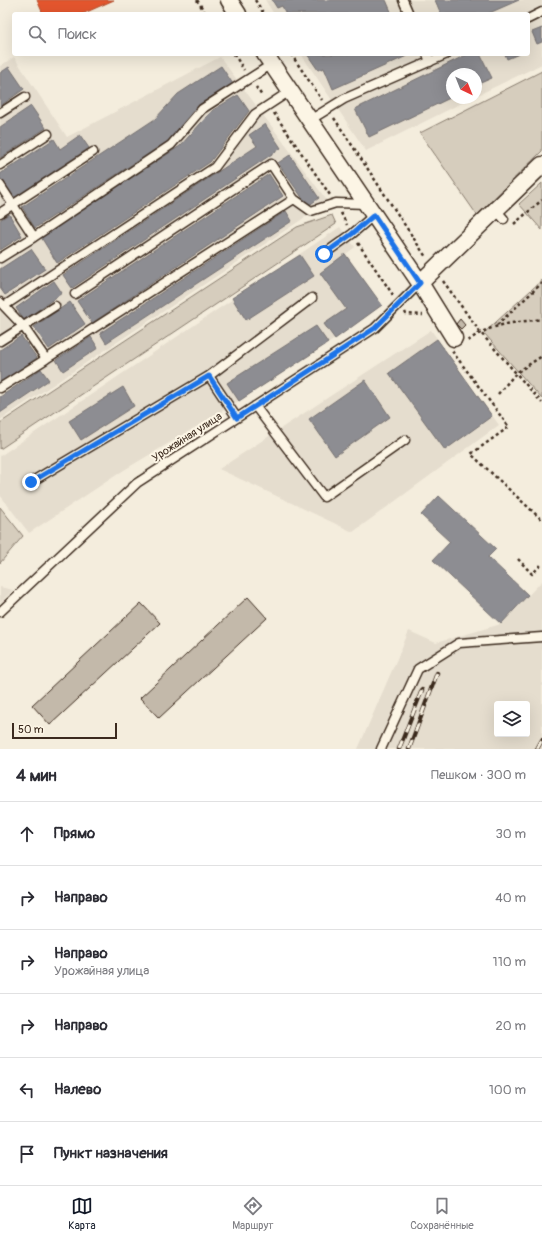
<!DOCTYPE html>
<html lang="ru">
<head>
<meta charset="utf-8">
<style>
  :root { --surface:#fff; --page:#f7f7f7; --text:#2b2b33; --muted:#7c7c81; --line:#e1e1e2; --accent:#111827 }
  body { margin:0; font-family:Pangolin,sans-serif; background:var(--page); color:var(--text) }
  .controls { position:absolute; right:12px; bottom:12px; display:grid; overflow:hidden; border-radius:4px; box-shadow:0 4px 16px #0002 }
  .controls button { width:36px; height:36px; display:grid; place-items:center; padding:0; border:0; border-bottom:1px solid var(--line); background:var(--surface); color:var(--text); font:20px sans-serif }
  .compass { position:absolute; left:446px; top:68px; width:36px; height:36px; border-radius:50%; background:var(--surface); box-shadow:0 4px 16px #0002; rotate:137deg }
  .scale { position:absolute; left:12px; bottom:10px; width:105px; box-sizing:border-box; padding-left:4px; border:2px solid #3b2a1e; border-top:0; font-size:11px; line-height:14px; white-space:nowrap; color:#3b2a1e; -webkit-text-stroke:3px #fcf5e5; paint-order:stroke }
  .stop { position:absolute; width:12px; height:12px; margin:-9px; border:3px solid #1a73e8; border-radius:50%; background:#fff }
  .stop.end { background:#1a73e8; border-color:#fff; box-shadow:0 1px 4px #0008 }
  .list { margin:0; padding:0; list-style:none }
  h2 { display:flex; justify-content:space-between; align-items:center; height:52px; margin:0; padding:0 16px; font-size:17px }
  h2 small { font-size:13px; font-weight:400; color:var(--muted) }
  .list li { display:grid; grid-template-columns:26px 1fr auto; gap:12px; align-items:center; box-sizing:border-box; height:64px; padding:0 16px; border-top:1px solid var(--line) }
  .list b { display:block; font-size:15px; white-space:nowrap }
  .list p { margin:0; font-size:13px; white-space:nowrap; color:var(--muted) }
  .list em { font-size:13px; font-style:normal; color:var(--muted) }
  .icon { flex:none; width:22px; height:22px; fill:none; stroke:currentColor; stroke-width:2; stroke-linecap:round; stroke-linejoin:round }
  .map { position:relative; flex:none; width:542px; height:749px; overflow:hidden }
  .search { position:absolute; background:var(--surface); box-shadow:0 4px 16px #0002; left:12px; right:12px; top:12px; height:44px; display:flex; align-items:center; gap:10px; box-sizing:border-box; padding:0 14px; border-radius:4px; color:var(--muted); font-size:15px }
  .sheet { height:436px; background:var(--surface) }
  nav { display:flex; justify-content:space-around; align-items:center; box-sizing:border-box; height:56px; border-top:1px solid var(--line); background:var(--surface); font-size:11px; color:var(--muted) }
  nav a { display:grid; justify-items:center; gap:2px }
  nav .on { color:var(--accent) }
  .map>svg:first-child { display:block }
</style>
</head>
<body>
<div class="map">
<svg width="542" height="749" viewBox="0 0 542 749">
  <rect width="100%" height="100%" fill="#f4eddd"/>
  <filter id="ink" filterUnits="userSpaceOnUse"><feTurbulence type="fractalNoise" baseFrequency=".025" numOctaves="2"/><feDisplacementMap in="SourceGraphic" scale="8" xChannelSelector="R" yChannelSelector="G"/><feConvolveMatrix kernelMatrix="1 2 1 2 8 2 1 2 1" color-interpolation-filters="sRGB"/></filter>
  <g filter="url(#ink)">
    <path fill="#e5ddce" fill-rule="evenodd" d="M265 0H542V64L476 96V74H452V98H472L366 151 301 54H528V14H274Z
      M14 57 67 137 220 57 328 202 0 420V66Z
      M340 227 355 247 346 254 382 305 335 339 239 401 124 470 29 533 0 495V456Z
      M431 330 499 425 353 532 219 469Z
      M542 581V749H358L409 631 436 643 501 624ZM497 704H527V734H497Z
      M0 587 13 590 0 603Z"/>
    <path fill="#d6cdbd" stroke="#887c6e" d="M542 71V151L477 215 420 133Z
      M542 183V230L519 204Z
      M332 215 336 224 0 449V423L297 227Z
      M542 280V399L484 333Z
      M0 507 23 536 0 563Z"/>
    <path fill="#e4572e" stroke="#b14a29" d="M37 0H114L82 14H43Z"/>
    <path fill="#8d8d92" stroke="#746f6f" d="M272 0H386L392 14H286L282 6 277 8Z
      M435 0H519L487 14H441Z
      M542 28V42L537 44 532 32Z
      M307 54H409V55L333 89 324 68 318 70Z
      M468 54H480L492 78 476 85V74H452V97L369 137 355 109Z
      M505 54H519L507 59Z
      M221 66 233 84 199 106 174 137 35 228 22 207 155 119 178 94Z
      M9 67 24 89 0 106V73Z
      M238 95 249 111 210 162 57 263 41 237 180 146 213 110Z
      M31 106 46 128 0 158V127Z
      M265 124 281 148 72 288 63 275 257 146 249 135Z
      M80 135 89 148 12 199 0 181V174L54 139 60 149Z
      M290 155 319 198 308 206 278 163Z
      M269 174 283 196 92 323 77 301Z
      M286 211 292 221 106 343 100 333Z
      M9 214 22 236 0 250V220Z
      M31 249 45 269 5 295 0 288V269Z
      M345 254 382 305 335 339 324 324 346 309 320 273Z
      M300 255 314 276 246 320 232 298Z
      M54 281 62 293 24 320 16 308Z
      M70 302 85 324 49 349 34 327Z
      M316 326 328 343 239 401 227 383Z
      M21 336 37 358 0 383V350Z
      M91 337 98 348 63 371 56 360Z
      M437 339 492 416 445 450 389 373Z
      M41 369 49 380 0 413V397Z
      M365 380 390 417 335 456 309 419Z
      M123 387 134 406 81 440 69 421Z
      M439 496 496 549 488 557 528 595 501 624 433 560 450 542 421 515Z"/>
    <path fill="#c3b9aa" stroke="#3b2a1e" d="M460 319 465 325 461 329 456 324Z
      M248 597 267 618 159 718 140 698Z
      M141 603 160 623 50 725 32 705Z"/>
    <g fill="none" stroke-linecap="round" stroke-linejoin="round">
      <defs>
        <path id="service" d="M403 0 409 14
          M528 19 542 12
          M427 54 430 62
          M0 113 25 97
          M310 120 344 99 447 54
          M0 165 48 134
          M0 185 34 237 0 258
          M495 209 504 219
          M0 213 93 152
          M34 237 171 145 202 109 272 64
          M324 254 352 234 374 215
          M75 294 271 164 294 199
          M0 302 23 326 46 359 294 199 311 211 336 203 366 204
          M4 306 215 167 255 114 290 91
          M0 341 55 306
          M209 376 312 298
          M0 388 46 359
          M255 406 324 497 405 440
          M31 482 209 376 237 418
          M0 612 137 483 375 328 420 283
          M381 749 418 669 459 643 542 637"/>
        <path id="minor" d="M229 0 238 14
          M265 54 420 283 454 338
          M420 283 542 165"/>
      </defs>
      <use href="#service" stroke="#3b2a1e" stroke-width="11"/>
      <use href="#minor" stroke="#3b2a1e" stroke-width="19"/>
      <path stroke="#3b2a1e" stroke-width="2.5" stroke-dasharray="3 3" stroke-linecap="butt" d="M197 0 206 14
        M255 0 264 14
        M234 54 244 70
        M291 54 322 100
        M256 87 262 96
        M274 113 330 195
        M334 118 426 257
        M341 213 347 225
        M514 224 542 200
        M358 243 393 295
        M443 281 480 332 542 403
        M405 312 406 314 423 315
        M497 325 542 283
        M468 341C491 323 514 323 542 319
        M452 351 509 427 471 454 542 520
        M498 394 516 373 542 356
        M518 559 532 574 542 564"/>
      <use href="#service" stroke="#fcf5e5" stroke-width="8"/>
      <use href="#minor" stroke="#fcf5e5" stroke-width="16"/>
      <defs>
        <path id="rail" d="M399 749 422 690
          M409 749 437 673
          M537 749 542 740"/>
      </defs>
      <use href="#rail" stroke="#3b2a1e" stroke-width="4.5"/>
      <use href="#rail" stroke="#fcf5e5" stroke-width="3" stroke-dasharray="9" stroke-linecap="butt"/>
    </g>
  </g>
  <g fill="none" stroke-linecap="round" stroke-linejoin="round" filter="url(#ink)">
    <path stroke="#1a73e8" stroke-width="5" d="M31 482 209 376 237 418 375 328 420 283 374 215 352 234 324 254"/>
  </g>
  <g text-anchor="middle" dominant-baseline="central" stroke-width="4" stroke-linejoin="round" paint-order="stroke">
    <g font-size="11" fill="#3b2a1e" stroke="#fcf5e5">
      <text transform="translate(187 437) rotate(-33)">Урожайная улица</text>
    </g>
  </g>
</svg>
<div class="controls">
<button><svg class="icon" aria-label="layers" viewBox="0 0 24 24"><path d="M12 4l9 5-9 5-9-5zM3 14l9 5 9-5"/></svg></button>
</div>
<svg class="compass" viewBox="-18 -18 36 36"><path d="M0-13l5 13h-10z" fill="#e53935"/><path d="M0 13l5-13h-10z" fill="#7c7c81"/></svg>
<div class="scale">50 m</div>
<div class="stop" style="left:324px;top:254px"></div>
<div class="stop end" style="left:31px;top:482px"></div>
<div class="search"><svg class="icon" aria-label="search" viewBox="0 0 24 24"><circle cx="10" cy="10" r="6"/><path d="M15 15l6 6"/></svg>Поиск</div>
</div>
<section class="sheet">
<h2>4 мин<small>Пешком · 300 m</small></h2>
<ul class="list">
<li><svg class="icon" aria-label="ahead" viewBox="0 0 24 24"><path d="M12 20V5M6 11l6-6 6 6"/></svg><div><b>Прямо</b></div><em>30 m</em></li>
<li><svg class="icon" aria-label="right" viewBox="0 0 24 24"><path d="M7 20v-9h11M14 6l5 5-5 5"/></svg><div><b>Направо</b></div><em>40 m</em></li>
<li><svg class="icon" aria-label="right" viewBox="0 0 24 24"><path d="M7 20v-9h11M14 6l5 5-5 5"/></svg><div><b>Направо</b><p>Урожайная улица</p></div><em>110 m</em></li>
<li><svg class="icon" aria-label="right" viewBox="0 0 24 24"><path d="M7 20v-9h11M14 6l5 5-5 5"/></svg><div><b>Направо</b></div><em>20 m</em></li>
<li><svg class="icon" aria-label="left" viewBox="0 0 24 24"><path d="M17 20v-9H6M10 6l-5 5 5 5"/></svg><div><b>Налево</b></div><em>100 m</em></li>
<li><svg class="icon" aria-label="arrive" viewBox="0 0 24 24"><path d="M6 21V4h12l-3 4 3 4H6"/></svg><div><b>Пункт назначения</b></div></li>
</ul>
</section>
<nav>
<a class="on"><svg class="icon" aria-label="map" viewBox="0 0 24 24"><path d="M3 6l6-2 6 2 6-2v14l-6 2-6-2-6 2zM9 4v14M15 6v14"/></svg>Карта</a>
<a><svg class="icon" aria-label="directions" viewBox="0 0 24 24"><path d="M12 3l9 9-9 9-9-9zM9 14v-3h6M13 9l2 2-2 2"/></svg>Маршрут</a>
<a><svg class="icon" aria-label="saved" viewBox="0 0 24 24"><path d="M7 4h10v16l-5-4-5 4z"/></svg>Сохранённые</a>
</nav>
</body>
</html>
